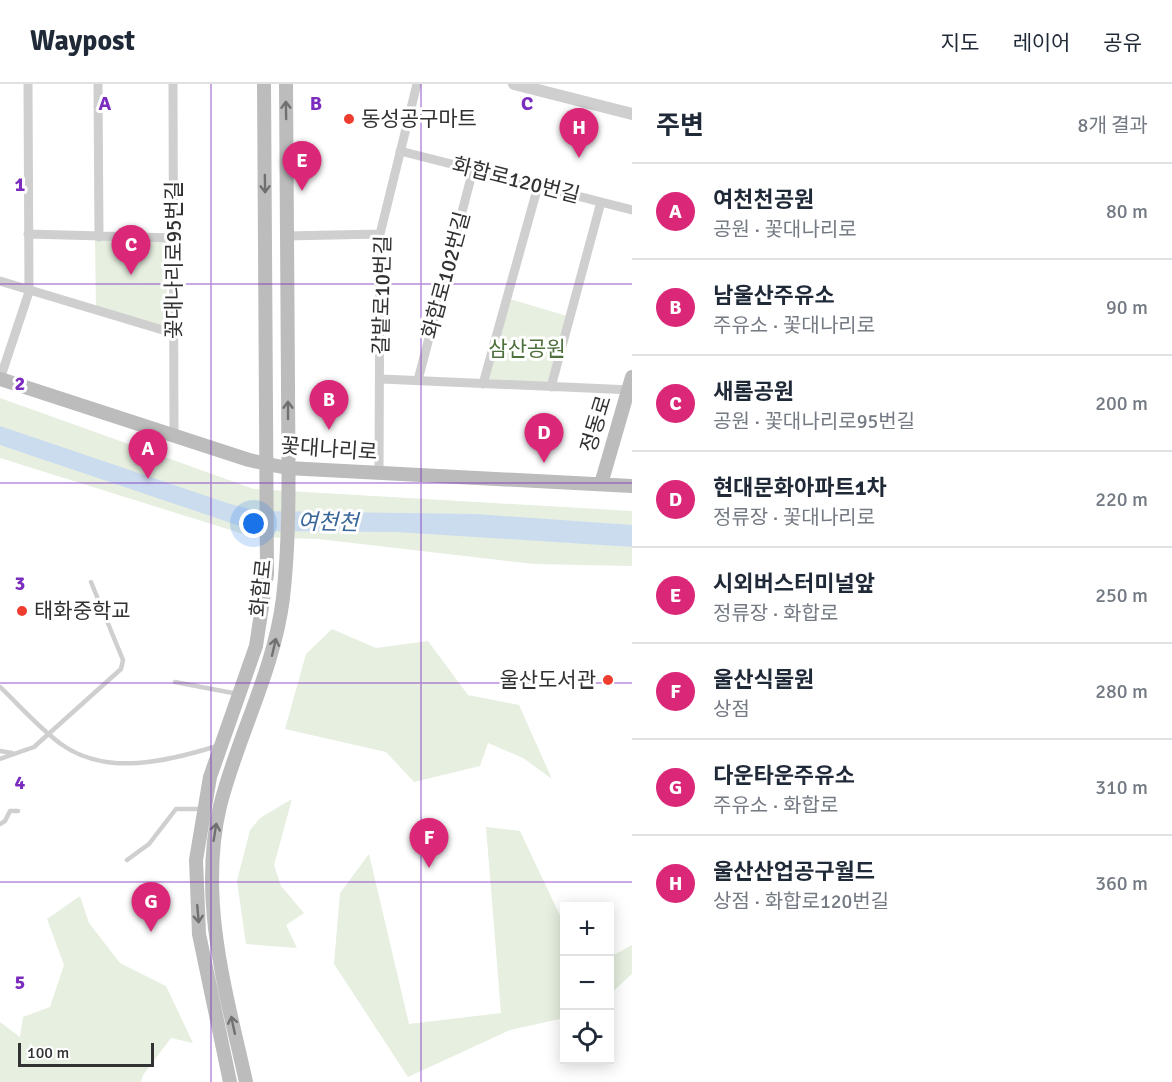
<!DOCTYPE html>
<html lang="ko">
<head>
<meta charset="utf-8">
<style>
  :root { --surface:#fff; --page:#f6f6f7; --text:#1f2937; --muted:#747a83; --line:#e0e1e3; --accent:#db2777 }
  body { margin:0; font-family:Signika,"Noto Sans KR",sans-serif; background:var(--page); color:var(--text) }
  .controls { position:absolute; right:18px; bottom:18px; display:grid; overflow:hidden; border-radius:0px; box-shadow:0 3px 15px #0003 }
  .controls button { width:54px; height:54px; display:grid; place-items:center; padding:0; border:0; border-bottom:2px solid var(--line); background:var(--surface); color:var(--text); font:30px sans-serif }
  .scale { position:absolute; left:18px; bottom:15px; width:136px; box-sizing:border-box; padding-left:6px; border:3px solid #323232; border-top:0; font-size:16px; line-height:21px; white-space:nowrap; color:#323232; -webkit-text-stroke:4px #fff; paint-order:stroke }
  .you { position:absolute; left:254px; top:440px; width:21px; height:21px; margin:-15px; border:4px solid #fff; border-radius:50%; background:#1a73e8; box-shadow:0 0 0 9px #1a73e833 }
  .badge { display:grid; place-items:center; width:39px; height:39px; border-radius:50%; background:var(--accent); color:#fff; font-size:20px; font-weight:700 }
  .pin { position:absolute; translate:-50% -50px; filter:drop-shadow(0 2px 3px #0008) }
  .pin::after { content:''; position:absolute; top:32px; width:21px; height:18px; background:inherit; clip-path:polygon(0 0,100% 0,50% 100%) }
  .list { margin:0; padding:0; list-style:none }
  h2 { display:flex; justify-content:space-between; align-items:center; height:78px; margin:0; padding:0 24px; font-size:26px }
  h2 small { font-size:20px; font-weight:400; color:var(--muted) }
  .list li { display:grid; grid-template-columns:39px 1fr auto; gap:18px; align-items:center; box-sizing:border-box; height:96px; padding:0 24px; border-top:2px solid var(--line) }
  .list b { display:block; font-size:22px; white-space:nowrap }
  .list p { margin:0; font-size:20px; white-space:nowrap; color:var(--muted) }
  .list em { font-size:20px; font-style:normal; color:var(--muted) }
  .icon { flex:none; width:33px; height:33px; fill:none; stroke:currentColor; stroke-width:2; stroke-linecap:round; stroke-linejoin:round }
  .map { position:relative; flex:none; width:632px; height:998px; overflow:hidden }
  header { display:flex; align-items:center; gap:36px; box-sizing:border-box; height:84px; padding:0 30px; background:var(--surface); border-bottom:2px solid var(--line) }
  header strong { font-size:28px }
  nav { display:flex; gap:33px; margin-inline-start:auto; font-size:21px }
  main { display:flex }
  aside { flex:1; background:var(--surface) }
  .map>svg:first-child { display:block }
</style>
</head>
<body>
<header>
<strong>Waypost</strong>
<nav><a>지도</a><a>레이어</a><a>공유</a></nav>
</header>
<main>
<div class="map">
<svg width="632" height="998" viewBox="0 0 632 998">
  <rect width="100%" height="100%" fill="#fff"/>
  <path fill="#e6efe0" d="M95 154 167 155V248L96 227Z
    M510 215 567 232 549 300 487 297Z
    M0 314 254 405 632 427V482L534 480 318 455 253 453 0 374Z
    M332 545 376 564 428 557 468 611 519 621 552 695 523 674 488 659 480 682 414 698 386 668 285 645 306 570Z
    M292 715 274 781 281 802 304 829 286 841 297 864 246 860 237 797 250 746 260 734Z
    M486 743 520 747 564 840V934L510 946 408 993 334 880 340 809 369 770 409 940 501 929Z
    M80 812 89 839 120 879 166 902 193 959 171 954 143 991 141 998H0V938L20 953 23 933 50 923 64 881 47 835Z
    M632 861V890L610 910V873Z"/>
  <path fill="#ccdcef" d="M0 342 230 420 258 427 475 430 632 441V463L396 448 255 447 0 361Z"/>
  <g fill="none" stroke-linecap="round" stroke-linejoin="round">
    <path stroke="#cfcfcf" stroke-width="4.5" d="M175 598 238 610
      M0 603C20 622 39 644 61 660 106 693 169 677 217 662
      M0 667 12 669
      M0 675 34 663 121 585 123 576 91 498
      M0 740 5 737 10 727H18
      M127 776 149 760 176 725H203"/>
    <path stroke="#cfcfcf" stroke-width="9" d="M98 0 99 153
      M173 0 174 352
      M400 67 632 126
      M28 150 175 154
      M287 152 380 150
      M0 197 176 250
      M0 295 29 208 28 0
      M382 295 632 306
      M418 296 473 86
      M483 300 538 102
      M551 303 601 118
      M379 390 380 150 417 0"/>
    <path stroke="#cfcfcf" stroke-width="12" d="M514 0 632 30"/>
    <path stroke="#bcbcbc" stroke-width="14" d="M0 295 249 376 287 384 632 402
      M601 400 632 293
      M230 998 199 850 196 776 210 693 256 562 267 490 264 0
      M246 998C226 908 198 815 220 722 238 651 274 587 283 514 291 444 288 370 288 300 287 200 287 100 286 0"/>
  </g>
  <defs><path id="oneway-shaft" d="M-6 0H5M1.5-3L5.5 0L1.5 3" fill="none" stroke-width="1.6" stroke-linecap="round" stroke-linejoin="round" transform="scale(1.5)"/></defs>
  <g stroke="#707070">
    <use href="#oneway-shaft" transform="translate(286 26) rotate(-91)"/>
    <use href="#oneway-shaft" transform="translate(265 100) rotate(89)"/>
    <use href="#oneway-shaft" transform="translate(288 326) rotate(-90)"/>
    <use href="#oneway-shaft" transform="translate(274 563) rotate(-77)"/>
    <use href="#oneway-shaft" transform="translate(215 748) rotate(-81)"/>
    <use href="#oneway-shaft" transform="translate(198 830) rotate(85)"/>
    <use href="#oneway-shaft" transform="translate(233 941) rotate(-102)"/>
  </g>
  <path fill="none" stroke="#7b2cbf" stroke-width="1.5" stroke-opacity="0.55" d="M211 0V998M421 0V998M0 200H632M0 399H632M0 599H632M0 798H632"/>
  <g fill="#ee3c2f" stroke="#fff" stroke-width="2">
    <circle cx="349" cy="35" r="6"/>
    <circle cx="22" cy="527" r="6"/>
    <circle cx="608" cy="596" r="6"/>
  </g>
  <g text-anchor="middle" dominant-baseline="central" stroke-width="6" stroke-linejoin="round" paint-order="stroke">
    <g font-size="21" fill="#323232" stroke="#fff" text-anchor="start">
      <text x="361" y="35">동성공구마트</text>
      <text x="34" y="527">태화중학교</text>
      <text x="596" y="596" text-anchor="end">울산도서관</text>
    </g>
    <g font-size="21" fill="#323232" stroke="#fff">
      <text transform="translate(516 96) rotate(14)">화합로120번길</text>
      <text transform="translate(174 176) rotate(-90)">꽃대나리로95번길</text>
      <text transform="translate(446 191) rotate(-75)">화합로102번길</text>
      <text transform="translate(382 211) rotate(-89)">갈밭로10번길</text>
      <text transform="translate(596 340) rotate(-73)">정동로</text>
      <text transform="translate(329 365) rotate(4)">꽃대나리로</text>
      <text transform="translate(261 504) rotate(-84)">화합로</text>
    </g>
    <g font-size="21" fill="#4d703c" stroke="#fff">
      <text x="527" y="265">삼산공원</text>
    </g>
    <g font-size="22" font-style="italic" fill="#3a6799" stroke="#fff">
      <text transform="translate(328 438) rotate(1)">여천천</text>
    </g>
  </g>
  <g font-size="20" text-anchor="middle" font-weight="bold" fill="#7b2cbf" stroke="#fff" stroke-width="6" stroke-linejoin="round" paint-order="stroke">
    <text x="105" y="26">A</text>
    <text x="316" y="26">B</text>
    <text x="527" y="26">C</text>
    <text x="20" y="107">1</text>
    <text x="20" y="306">2</text>
    <text x="20" y="506">3</text>
    <text x="20" y="705">4</text>
    <text x="20" y="905">5</text>
  </g>
</svg>
<div class="controls">
<button>+</button>
<button>−</button>
<button><svg class="icon" aria-label="locate" viewBox="0 0 24 24"><circle cx="12" cy="12" r="6"/><path d="M12 2v4M12 18v4M2 12h4M18 12h4"/></svg></button>
</div>
<div class="scale">100 m</div>
<div class="you"></div>
<div class="pin badge" style="left:148px;top:395px">A</div>
<div class="pin badge" style="left:329px;top:346px">B</div>
<div class="pin badge" style="left:131px;top:191px">C</div>
<div class="pin badge" style="left:544px;top:379px">D</div>
<div class="pin badge" style="left:302px;top:107px">E</div>
<div class="pin badge" style="left:429px;top:784px">F</div>
<div class="pin badge" style="left:151px;top:848px">G</div>
<div class="pin badge" style="left:579px;top:74px">H</div>
</div>
<aside>
<h2>주변<small>8개 결과</small></h2>
<ul class="list">
<li><span class="badge">A</span><div><b>여천천공원</b><p>공원 · 꽃대나리로</p></div><em>80 m</em></li>
<li><span class="badge">B</span><div><b>남울산주유소</b><p>주유소 · 꽃대나리로</p></div><em>90 m</em></li>
<li><span class="badge">C</span><div><b>새롬공원</b><p>공원 · 꽃대나리로95번길</p></div><em>200 m</em></li>
<li><span class="badge">D</span><div><b>현대문화아파트1차</b><p>정류장 · 꽃대나리로</p></div><em>220 m</em></li>
<li><span class="badge">E</span><div><b>시외버스터미널앞</b><p>정류장 · 화합로</p></div><em>250 m</em></li>
<li><span class="badge">F</span><div><b>울산식물원</b><p>상점</p></div><em>280 m</em></li>
<li><span class="badge">G</span><div><b>다운타운주유소</b><p>주유소 · 화합로</p></div><em>310 m</em></li>
<li><span class="badge">H</span><div><b>울산산업공구월드</b><p>상점 · 화합로120번길</p></div><em>360 m</em></li>
</ul>
</aside>
</main>
</body>
</html>
